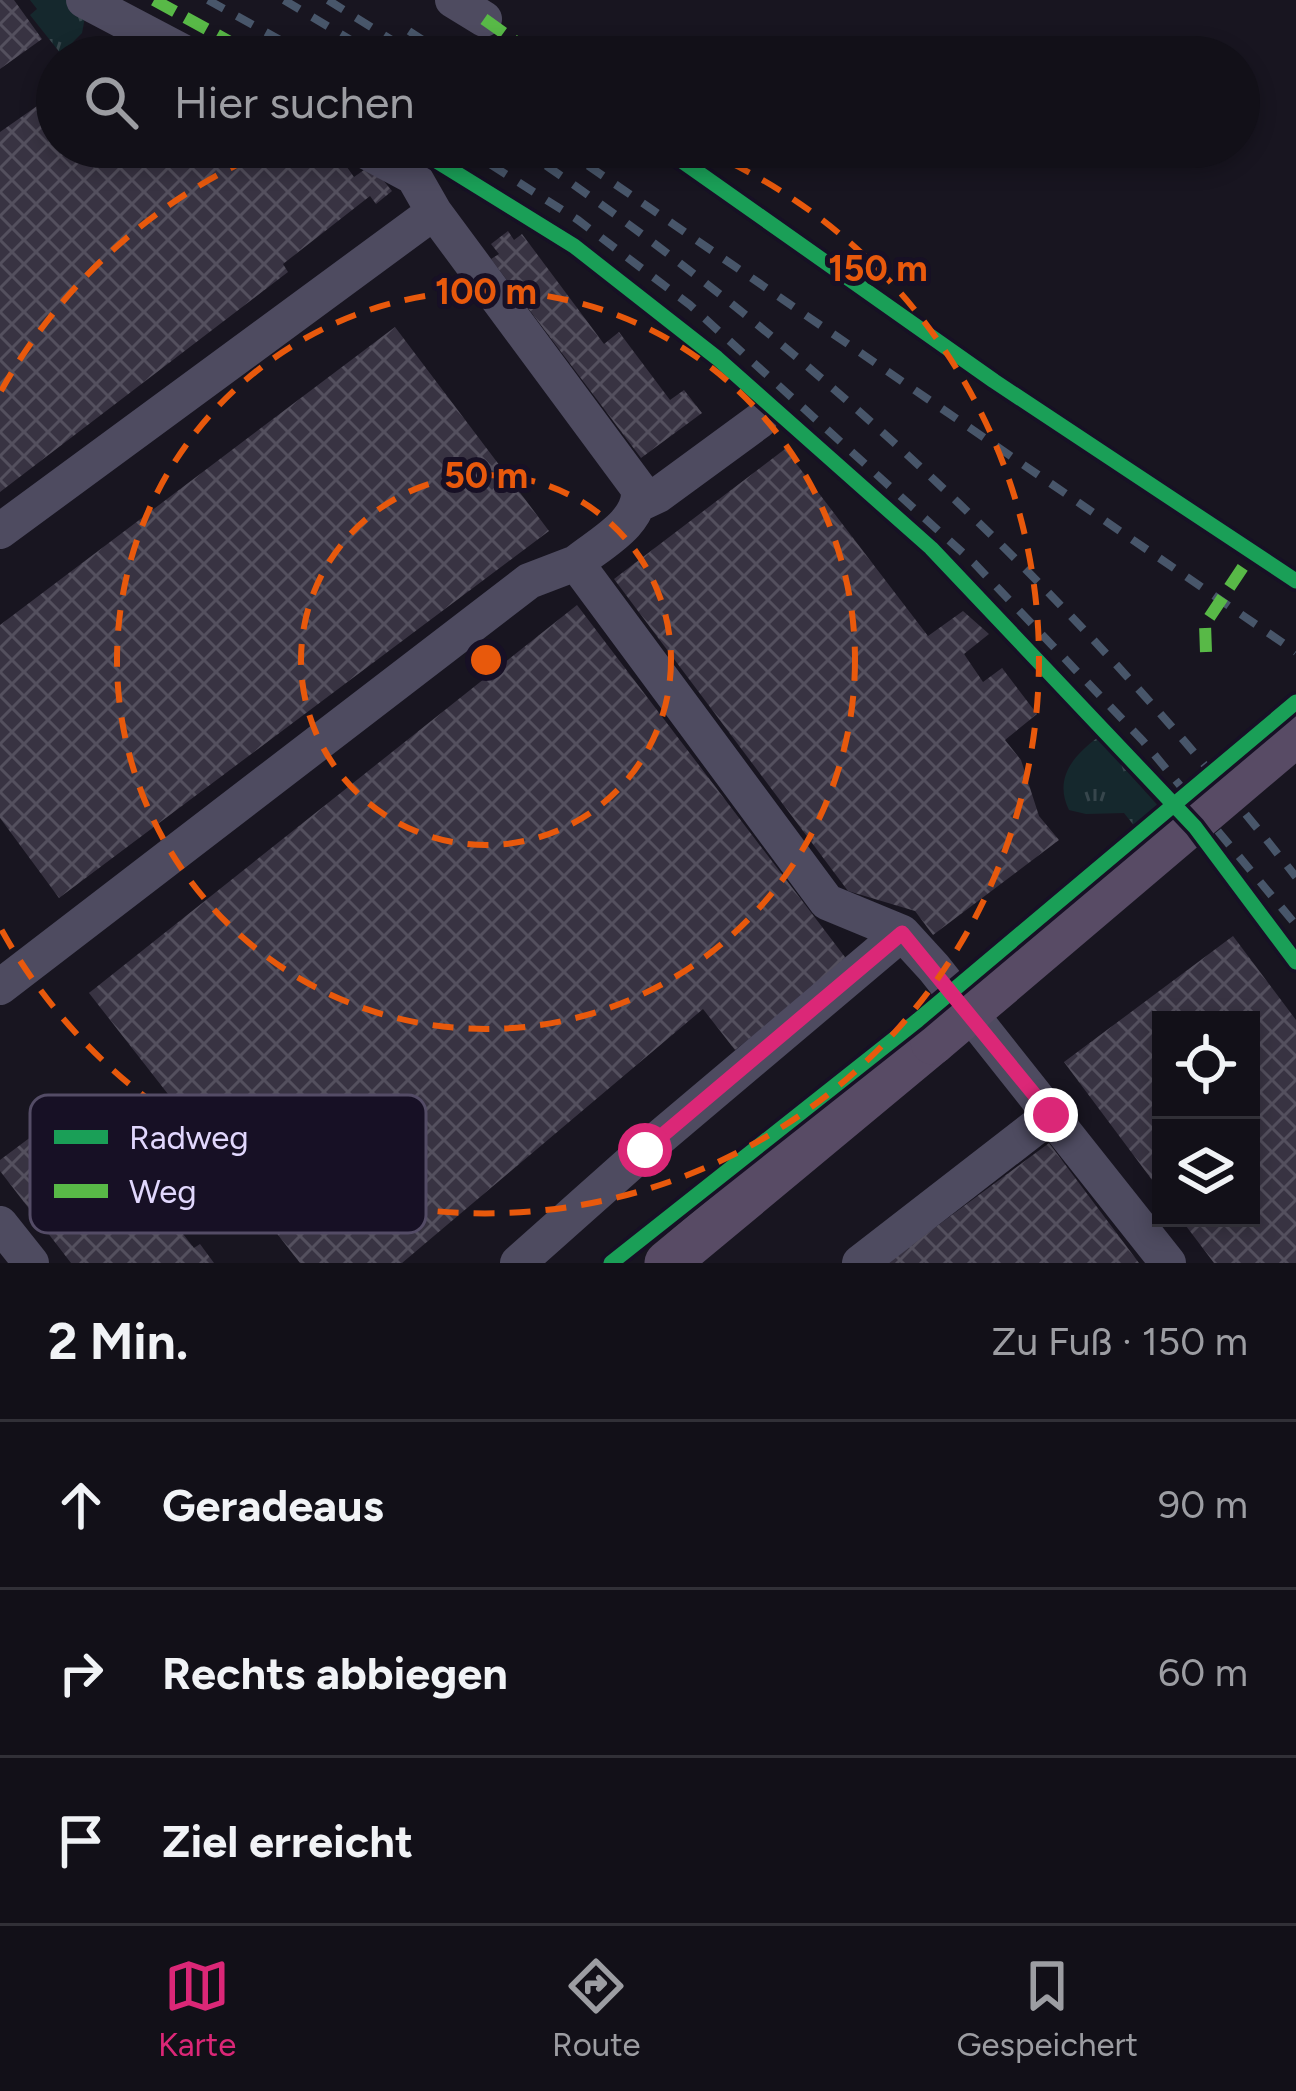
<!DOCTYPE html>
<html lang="de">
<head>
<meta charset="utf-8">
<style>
  :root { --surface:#121018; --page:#1f1e25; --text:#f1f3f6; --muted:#9c9da2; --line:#313037; --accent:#db2777 }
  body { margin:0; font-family:Figtree,sans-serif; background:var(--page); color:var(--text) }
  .controls { position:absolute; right:36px; bottom:36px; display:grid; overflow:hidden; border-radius:0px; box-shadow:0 6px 18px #0003 }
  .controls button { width:108px; height:108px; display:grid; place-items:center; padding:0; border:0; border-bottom:3px solid var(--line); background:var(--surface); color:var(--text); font:60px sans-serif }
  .stop { position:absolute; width:36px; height:36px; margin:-27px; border:9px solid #db2777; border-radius:50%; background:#fff }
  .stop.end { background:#db2777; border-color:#fff; box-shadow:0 3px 12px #0008 }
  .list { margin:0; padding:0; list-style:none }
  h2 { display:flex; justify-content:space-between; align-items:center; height:156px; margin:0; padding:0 48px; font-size:51px }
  h2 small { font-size:39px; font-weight:400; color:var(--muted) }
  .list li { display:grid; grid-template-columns:78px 1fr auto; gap:36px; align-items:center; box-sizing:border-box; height:168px; padding:0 48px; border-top:3px solid var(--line) }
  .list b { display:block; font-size:45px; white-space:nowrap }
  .list em { font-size:39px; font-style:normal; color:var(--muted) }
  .icon { flex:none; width:66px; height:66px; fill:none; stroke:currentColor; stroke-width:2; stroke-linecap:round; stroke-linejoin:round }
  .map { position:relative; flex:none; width:1296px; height:1263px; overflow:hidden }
  .search { position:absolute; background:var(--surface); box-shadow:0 6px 18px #0003; left:36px; right:36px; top:36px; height:132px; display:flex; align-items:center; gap:30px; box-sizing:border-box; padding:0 42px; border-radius:66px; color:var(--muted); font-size:45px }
  .sheet { height:660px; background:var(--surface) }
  nav { display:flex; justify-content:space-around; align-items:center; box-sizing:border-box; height:168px; border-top:3px solid var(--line); background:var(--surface); font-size:33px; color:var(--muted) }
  nav a { display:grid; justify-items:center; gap:6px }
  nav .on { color:var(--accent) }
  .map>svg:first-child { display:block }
</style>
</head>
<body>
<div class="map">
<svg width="1296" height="1263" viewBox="0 0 1296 1263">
  <defs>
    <pattern id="grass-tufts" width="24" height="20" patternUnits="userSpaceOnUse" patternTransform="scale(3)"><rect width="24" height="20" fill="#15282d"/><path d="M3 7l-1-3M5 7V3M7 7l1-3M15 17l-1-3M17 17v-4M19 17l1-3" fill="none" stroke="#37464c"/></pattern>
    <pattern id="building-cross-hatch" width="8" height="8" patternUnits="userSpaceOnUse" patternTransform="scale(3)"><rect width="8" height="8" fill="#383342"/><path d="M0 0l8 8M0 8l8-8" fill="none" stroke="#54505e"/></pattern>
  </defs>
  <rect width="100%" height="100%" fill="#181520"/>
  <path fill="url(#grass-tufts)" d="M30 0H67L85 17 82 33 61 54 30 15 37 9Z
    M1097 738 1160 808 1136 828 1124 813 1086 814 1069 810C1054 779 1072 757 1097 738Z"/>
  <path fill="url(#building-cross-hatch)" d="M0 0H14L42 39 0 69Z
    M57 92V147H327L337 153 354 177 371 165 392 191 376 204 370 196 283 264 288 272 0 492V132Z
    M508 231 514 240 522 234 604 344 619 332 670 400 684 390 702 413 641 458 491 259 499 254 491 244Z
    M395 327 549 531 59 898 0 818V625Z
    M785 449 928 636 963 611 989 634 964 654 983 682 1002 668 1037 714 1005 740 1021 760 1039 816 1059 840 933 935 915 911 848 891 614 579Z
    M577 605 848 961 735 1050 703 1009 402 1263H300L89 993Z
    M1233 936 1296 1020V1263H1214L1180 1218H1251V1020H1161V1192L1064 1062Z
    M87 1095 104 1116 79 1134 85 1140 101 1129 194 1248 200 1244 214 1263H71L0 1171V1160Z
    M1049 1143 1139 1263H887Z"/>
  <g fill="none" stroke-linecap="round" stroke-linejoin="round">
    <path stroke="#4e4b60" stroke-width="36" d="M84 0 192 57
      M453 0 484 19
      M358 147 414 177 434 212
      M641 503 658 495 759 421
      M0 531 434 212 639 489C642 523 599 544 576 563L827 902 902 933 934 968 1168 1263
      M0 987 529 581 576 563
      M0 1224 31 1263
      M518 1263 645 1150 902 933
      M860 1263 1051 1115"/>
    <path stroke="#584b65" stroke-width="45" d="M667 1263 933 1042"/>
    <path stroke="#48566a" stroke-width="8" stroke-dasharray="18 15" stroke-linecap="butt" d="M208 0 311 57
      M284 0 379 57
      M328 0 419 57
      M409 31 449 57
      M463 147 578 220 690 305 974 563 1143 741 1296 925
      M519 147C814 346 1077 597 1296 877
      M561 147 1296 652"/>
    <path stroke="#584b65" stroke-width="45" d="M933 1042 1296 734"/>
    <path stroke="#58b947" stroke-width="12" stroke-dasharray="24 12" stroke-linecap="butt" d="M154 0 257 57
      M484 19 537 57
      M1206 652 1205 624 1253 552"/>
    <defs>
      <path id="cycleway" d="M414 147 574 246 717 358 931 548 1195 827 1296 962
        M662 147 994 381 1296 581
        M611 1263 918 1020 1296 702"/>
    </defs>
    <use href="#cycleway" stroke="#171025" stroke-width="22"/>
    <use href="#cycleway" stroke="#1a9f57" stroke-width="15"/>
  </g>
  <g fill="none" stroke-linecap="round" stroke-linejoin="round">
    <path stroke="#db2777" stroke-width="15" d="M645 1150 902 933 1051 1115"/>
  </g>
  <g fill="none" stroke="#e8590c" stroke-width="6" stroke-dasharray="21 15">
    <circle cx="486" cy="660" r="185"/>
    <circle cx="486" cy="660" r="369"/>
    <path d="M1 391A554 554 0 0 1 274 148M698 148A554 554 0 1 1 1 929"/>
  </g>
  <rect x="30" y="1095" width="396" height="138" rx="18" fill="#171025" stroke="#544c66" stroke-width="3"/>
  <rect x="54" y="1130" width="54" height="14" fill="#1a9f57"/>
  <rect x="54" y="1184" width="54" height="14" fill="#58b947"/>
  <g font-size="33" fill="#e1d7fd">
    <text x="129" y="1149">Radweg</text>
    <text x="129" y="1203">Weg</text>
  </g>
  <circle cx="486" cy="660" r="18" fill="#e8590c" stroke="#171025" stroke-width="6"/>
  <g font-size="36" text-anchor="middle" font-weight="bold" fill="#e8590c" stroke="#171025" stroke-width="10" stroke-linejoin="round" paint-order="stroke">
    <text x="878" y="281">150 m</text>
    <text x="486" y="304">100 m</text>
    <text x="486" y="488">50 m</text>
  </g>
</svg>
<div class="controls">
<button><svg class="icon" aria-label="locate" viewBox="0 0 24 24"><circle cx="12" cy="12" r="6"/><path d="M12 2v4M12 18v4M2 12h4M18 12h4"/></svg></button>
<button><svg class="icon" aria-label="layers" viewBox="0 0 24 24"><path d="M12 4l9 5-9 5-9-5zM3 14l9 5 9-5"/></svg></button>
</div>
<div class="stop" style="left:645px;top:1150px"></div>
<div class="stop end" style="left:1051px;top:1115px"></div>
<div class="search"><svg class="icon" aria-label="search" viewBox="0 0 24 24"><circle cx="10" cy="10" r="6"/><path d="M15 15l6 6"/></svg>Hier suchen</div>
</div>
<section class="sheet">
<h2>2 Min.<small>Zu Fuß · 150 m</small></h2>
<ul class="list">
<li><svg class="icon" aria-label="ahead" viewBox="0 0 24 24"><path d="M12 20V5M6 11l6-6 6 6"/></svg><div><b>Geradeaus</b></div><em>90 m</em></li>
<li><svg class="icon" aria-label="right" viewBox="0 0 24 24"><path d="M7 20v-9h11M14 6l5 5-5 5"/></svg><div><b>Rechts abbiegen</b></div><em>60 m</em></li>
<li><svg class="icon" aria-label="arrive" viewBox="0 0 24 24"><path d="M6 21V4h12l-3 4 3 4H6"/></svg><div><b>Ziel erreicht</b></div></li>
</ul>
</section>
<nav>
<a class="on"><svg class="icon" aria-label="map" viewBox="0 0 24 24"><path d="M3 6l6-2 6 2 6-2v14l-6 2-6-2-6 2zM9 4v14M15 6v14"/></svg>Karte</a>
<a><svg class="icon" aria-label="directions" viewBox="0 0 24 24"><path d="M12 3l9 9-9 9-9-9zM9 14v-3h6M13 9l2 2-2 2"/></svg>Route</a>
<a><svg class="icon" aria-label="saved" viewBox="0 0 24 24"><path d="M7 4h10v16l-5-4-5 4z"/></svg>Gespeichert</a>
</nav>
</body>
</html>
